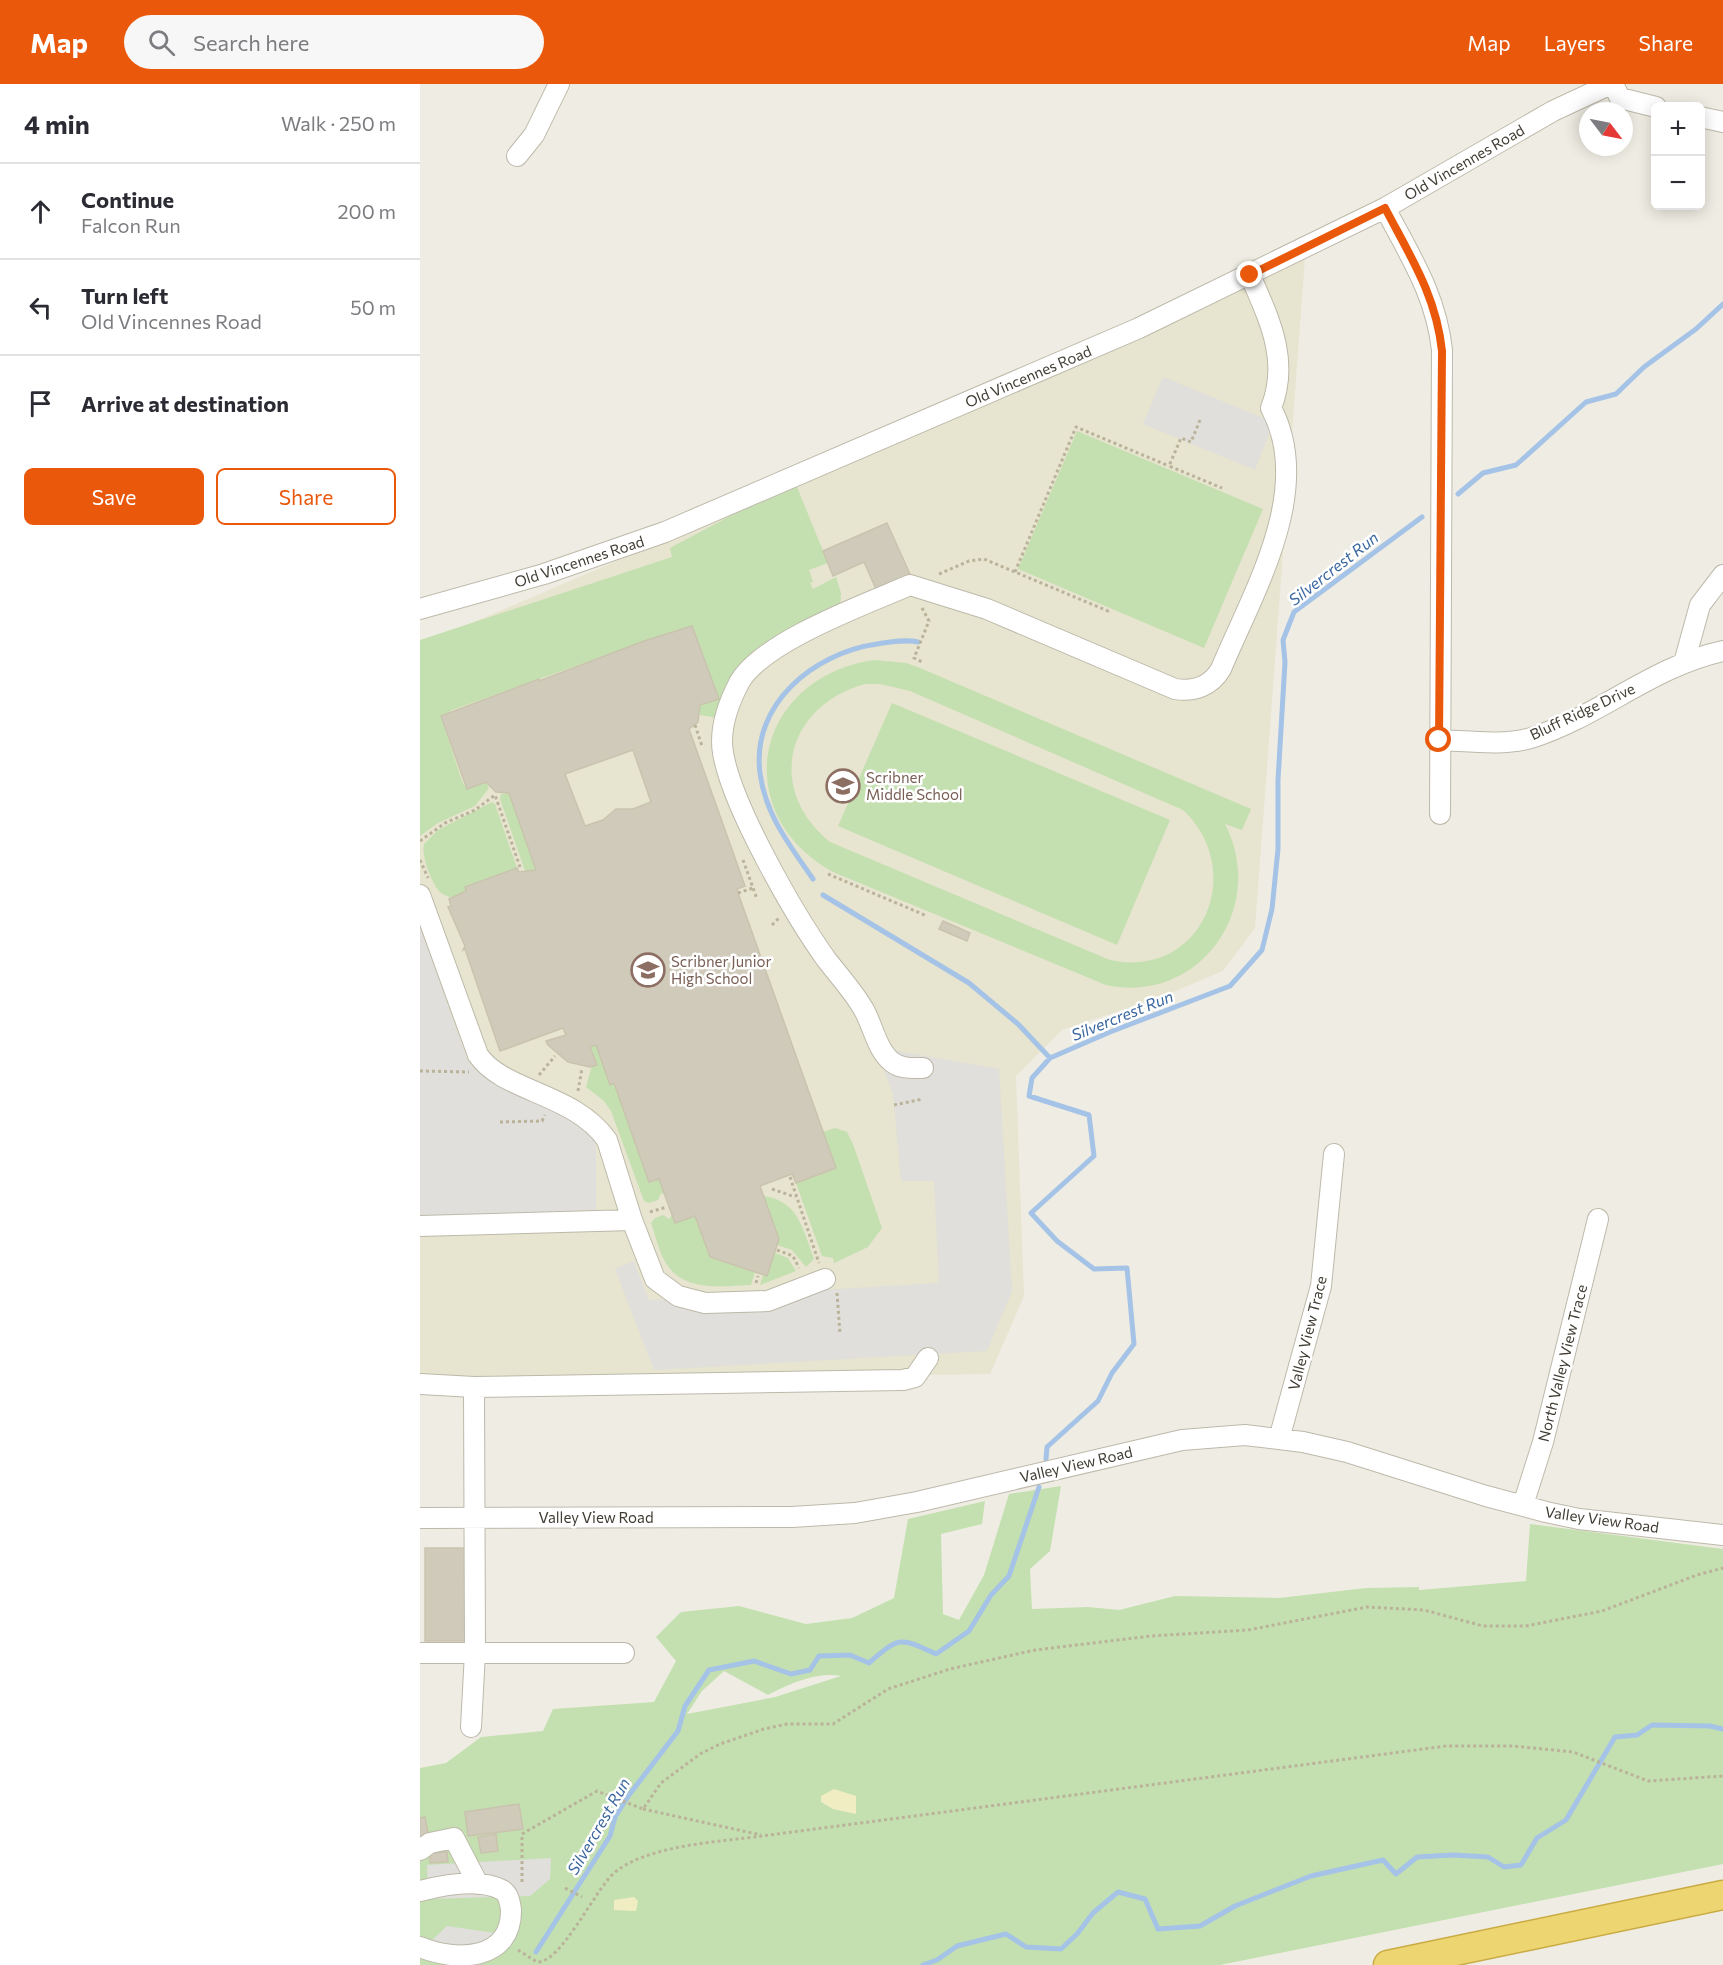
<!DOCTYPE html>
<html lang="en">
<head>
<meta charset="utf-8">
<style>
  :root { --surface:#fff; --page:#f7f7f7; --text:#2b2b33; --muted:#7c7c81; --line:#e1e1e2; --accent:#ea580c }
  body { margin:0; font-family:Commissioner,sans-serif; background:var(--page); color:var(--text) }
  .controls { position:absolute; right:18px; top:18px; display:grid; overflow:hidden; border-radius:9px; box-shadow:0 3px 15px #0003 }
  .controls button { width:54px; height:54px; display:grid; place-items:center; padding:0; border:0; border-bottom:2px solid var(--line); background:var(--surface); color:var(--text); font:30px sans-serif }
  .compass { position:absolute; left:1159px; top:18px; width:54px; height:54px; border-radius:50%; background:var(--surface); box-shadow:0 3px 15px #0003; rotate:122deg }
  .stop { position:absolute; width:18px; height:18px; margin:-14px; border:4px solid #ea580c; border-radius:50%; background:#fff }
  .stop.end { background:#ea580c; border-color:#fff; box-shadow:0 2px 6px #0008 }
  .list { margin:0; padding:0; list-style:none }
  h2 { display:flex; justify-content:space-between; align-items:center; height:78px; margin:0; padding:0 24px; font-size:26px }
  h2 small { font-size:20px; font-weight:400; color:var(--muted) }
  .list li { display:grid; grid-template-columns:39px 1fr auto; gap:18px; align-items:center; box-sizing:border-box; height:96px; padding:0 24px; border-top:2px solid var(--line) }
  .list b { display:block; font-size:22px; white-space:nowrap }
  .list p { margin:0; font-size:20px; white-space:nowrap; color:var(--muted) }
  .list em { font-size:20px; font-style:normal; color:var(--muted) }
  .actions { display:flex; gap:12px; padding:18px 24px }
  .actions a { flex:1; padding:14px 0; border:2px solid var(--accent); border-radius:9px; text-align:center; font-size:21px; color:var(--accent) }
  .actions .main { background:var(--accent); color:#fff }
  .icon { flex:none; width:33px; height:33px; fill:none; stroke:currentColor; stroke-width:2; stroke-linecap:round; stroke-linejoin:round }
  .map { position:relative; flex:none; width:1303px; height:1881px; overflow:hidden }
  header { display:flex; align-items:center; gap:36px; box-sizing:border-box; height:84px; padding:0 30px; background:var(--accent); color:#fff }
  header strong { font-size:28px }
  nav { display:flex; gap:33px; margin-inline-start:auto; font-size:21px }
  .search { width:420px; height:54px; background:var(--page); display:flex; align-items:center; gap:15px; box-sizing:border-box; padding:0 21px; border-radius:33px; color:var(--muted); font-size:22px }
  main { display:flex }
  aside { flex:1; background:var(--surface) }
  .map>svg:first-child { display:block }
</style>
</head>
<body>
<header>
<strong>Map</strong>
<div class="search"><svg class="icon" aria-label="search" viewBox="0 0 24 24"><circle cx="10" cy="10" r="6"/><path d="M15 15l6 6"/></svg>Search here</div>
<nav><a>Map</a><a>Layers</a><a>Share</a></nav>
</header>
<main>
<aside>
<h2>4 min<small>Walk · 250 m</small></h2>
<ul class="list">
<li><svg class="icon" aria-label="ahead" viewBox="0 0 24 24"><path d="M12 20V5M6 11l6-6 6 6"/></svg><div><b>Continue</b><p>Falcon Run</p></div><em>200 m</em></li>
<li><svg class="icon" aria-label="left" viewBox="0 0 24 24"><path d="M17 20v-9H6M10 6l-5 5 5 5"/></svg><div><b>Turn left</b><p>Old Vincennes Road</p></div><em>50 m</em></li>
<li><svg class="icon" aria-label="arrive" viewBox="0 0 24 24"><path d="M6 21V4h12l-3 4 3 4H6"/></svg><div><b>Arrive at destination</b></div></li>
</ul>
<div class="actions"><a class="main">Save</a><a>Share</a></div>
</aside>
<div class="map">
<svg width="1303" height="1881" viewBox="0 0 1303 1881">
  <rect width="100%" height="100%" fill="#efede3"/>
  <path fill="#e7e4cf" d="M885 174 835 844 803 887 741 913 642 946 596 992 604 1212 570 1290 186 1296 0 1294V561L672 274Z"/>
  <path fill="#c4e0b0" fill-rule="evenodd" d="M657 347 843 425 784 564 598 485Z
    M377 403 408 479 389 486 393 498 390 499 393 505 416 493 421 509 420 525 350 559 298 634 280 631V621L298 615 260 545 32 626 21 633 42 697 47 705 66 698 69 704 55 722 18 739 0 752V556L252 473 250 464 314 430Z
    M454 576 486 579 500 584 831 725 822 746 805 740C848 823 780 921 686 901L413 788C307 729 334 594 454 576ZM445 600H460L490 607 763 726C828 787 782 896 690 876L410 758C345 705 366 622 445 600Z
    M472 619 750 736 697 861 418 742Z
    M89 709 116 786 105 787 80 715 81 710Z
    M72 718 75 720 97 784 45 803 46 807 32 814C27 812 23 811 19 807 11 798 1 771 4 760L18 746Z
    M176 961 190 1001 194 999 229 1098 239 1095 245 1111 241 1109 238 1116 229 1119 224 1117 191 1027 184 1017 166 1003 172 982 177 981 170 963Z
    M415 1044 427 1048 433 1060 462 1144 448 1163 414 1179 413 1174 402 1172 376 1099 416 1084 403 1048Z
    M344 1112C379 1117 383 1146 394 1175L386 1183 372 1166 357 1161 359 1155Z
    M243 1131 249 1135 252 1131 255 1139 275 1132 290 1173 335 1188 331 1201C304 1202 266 1208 248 1182 239 1171 236 1152 231 1139L235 1134Z
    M355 1169 368 1174 376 1187 340 1201 343 1191 347 1192Z
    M641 1402 630 1467 610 1485 612 1525 668 1523 699 1526 755 1512 859 1514 946 1504 999 1503V1506L1106 1497 1110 1440 1303 1465V1780L800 1881H0V1684L26 1679 61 1653 123 1647 133 1625 234 1618 256 1577 236 1553 261 1528 319 1522 386 1540 432 1534 474 1514 488 1435 565 1417 562 1440 521 1450 523 1530 539 1536 564 1491 589 1410ZM304 1587 348 1611C368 1600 398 1587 421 1592L355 1613 267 1630 282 1607Z"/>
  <path fill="#f1edc2" d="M414 1705 436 1712V1730L413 1725 401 1718V1712Z
    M214 1813 218 1817 216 1827 194 1826V1816Z"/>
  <path fill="#e0dfdb" d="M743 293 854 338 835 386 723 340Z
    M0 843 47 975 52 983 67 996 155 1036 172 1053 176 1061V1126L0 1132Z
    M472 966 579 985 592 1207 567 1267 234 1286 195 1185 214 1177 229 1216 519 1199 514 1097H481L473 1010 459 973Z
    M131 1774 130 1795 110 1812 8 1815 7 1781Z
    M27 1842 75 1849 55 1869 7 1861Z"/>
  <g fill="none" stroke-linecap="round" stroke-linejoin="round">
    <path stroke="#a5c3e6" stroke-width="5" d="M1038 410 1063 389 1096 381 1166 318 1196 310 1224 283 1276 245 1303 220
      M393 795C370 762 345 730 340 689 331 620 394 569 457 560 470 558 485 555 498 558
      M403 811 549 899 598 940 630 974
      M626 1375 627 1363 678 1317 692 1289 714 1260 707 1184 674 1185 637 1157 611 1129 674 1072 669 1031 609 1012 612 994 630 974 690 948 810 902 842 866 852 825 858 765V696L865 578 863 556 874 528 1002 433
      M116 1868 190 1752 195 1733 209 1711 258 1647 265 1622 289 1586 334 1577 371 1590 390 1586 399 1572 430 1571 449 1579C480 1552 480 1553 516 1570L549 1547 571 1511 589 1492 619 1403
      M503 1881 517 1876 537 1862 586 1850 606 1863 641 1865 657 1850 673 1829 698 1808 725 1815 738 1845 780 1842 815 1822 891 1792 963 1776 976 1790 997 1773 1033 1771 1068 1773 1084 1783 1101 1781 1117 1754 1146 1736 1195 1653 1217 1651 1232 1641 1290 1642 1303 1645"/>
  </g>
  <path fill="#d0caba" stroke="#c9c3ae" stroke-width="1.5" fill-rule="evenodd" d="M467 439 490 490 456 505 444 478 413 492 403 467Z
    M272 542 299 615 280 621 278 638 269 645 325 802 317 805 318 809 416 1084 376 1099 372 1090 340 1102 359 1155 347 1192 290 1173 275 1132 255 1139 239 1095 229 1098 194 999 190 1001 176 961 170 963 177 981 170 983 148 978 128 961 126 957 146 951 143 944 80 967 45 865 43 866 45 862 28 823 31 822 29 815 46 807 45 803 97 784 99 788 116 786 89 709 76 708 66 698 47 705 21 632 119 595V597L224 557ZM213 666 231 718 213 725H196L183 736 165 742 145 690Z
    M523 837 550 849 547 857 519 845Z
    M5 1464H45V1557H5Z
    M99 1720 103 1745 48 1752 45 1728Z
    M5 1733 9 1754 0 1756V1734Z
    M76 1750 78 1767 61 1769 58 1753Z
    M27 1768 28 1778 10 1779V1769Z"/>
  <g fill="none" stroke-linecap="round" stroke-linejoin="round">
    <defs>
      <path id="minor" d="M1193 0 1200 14 1236 23
        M1280 33 1303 38
        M97 72 114 51 139 0
        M965 124C990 172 1016 211 1022 266L1020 730
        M0 525 124 490 245 448 719 244 965 124 1133 27 1191 0
        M1264 579 1280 521 1303 491
        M1019 656C1048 657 1083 662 1111 654 1178 633 1233 582 1303 567
        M0 811 58 971C83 1008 154 1009 187 1056L212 1136 235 1195 258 1212 285 1219 348 1217 405 1195
        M503 984C492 984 481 985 472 978 457 966 453 942 444 926 434 908 419 892 406 875 374 830 312 722 303 669 299 645 308 620 319 599 341 558 446 520 490 501L567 525 755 605C774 608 791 602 801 585 833 508 895 406 851 324 870 276 849 235 830 191
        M0 1142 212 1136
        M0 1300 54 1303 483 1296 495 1293 508 1274
        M859 1355 901 1202 914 1070
        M1103 1421 1123 1358 1178 1135
        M0 1434 372 1433 435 1429 497 1418 762 1356 825 1351 883 1358 927 1368 1066 1412 1126 1428 1159 1435 1303 1451
        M0 1569H55L54 1303
        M51 1643 55 1569H204
        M0 1766 10 1759 34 1754 58 1800
        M0 1807C23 1801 60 1794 82 1806 89 1810 90 1819 91 1826 92 1877 36 1878 0 1863"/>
      <path id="highway" d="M968 1881 1303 1811"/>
    </defs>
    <use href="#minor" stroke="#bdb9aa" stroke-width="22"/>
    <use href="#highway" stroke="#caab43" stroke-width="31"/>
    <path stroke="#bab39a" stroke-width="3" stroke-dasharray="3 3" stroke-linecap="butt" d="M780 336 771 358 761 354 749 382 802 404
      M595 488 656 343 749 382
      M519 490 549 477 564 475 688 527 690 524
      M502 524 509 537 494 574 504 579
      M275 641 282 662
      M0 757 25 739 55 726 75 711 100 783
      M0 776 8 794
      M323 776 337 815
      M408 790 507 832
      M318 809 333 804
      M352 841 359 834
      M0 987 49 988
      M119 991 135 972
      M158 1007 162 984
      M474 1021 503 1015
      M80 1038 122 1037 125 1031
      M370 1093 399 1179
      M352 1105 375 1113
      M230 1128 247 1123
      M357 1166 373 1172 379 1184
      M336 1199 338 1192
      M417 1209 420 1250
      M223 1725 341 1751
      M102 1798V1750L177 1707 223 1725 241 1699 280 1670 300 1660 344 1645 367 1640H413L468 1605 530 1585 615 1566 731 1552 828 1546 947 1523 1004 1526 1063 1542H1106L1182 1527 1277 1491 1303 1484
      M145 1804 162 1813
      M98 1866 117 1878C140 1880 174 1808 193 1790 225 1761 299 1758 342 1752L1026 1662H1093L1153 1668 1228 1697 1303 1692"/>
    <use href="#minor" stroke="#fff" stroke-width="20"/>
    <use href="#highway" stroke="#edd571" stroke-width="28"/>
  </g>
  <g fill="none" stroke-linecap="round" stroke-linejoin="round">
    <path stroke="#ea580c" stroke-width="8" d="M830 191 965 124C990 172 1016 211 1022 267L1019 656"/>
  </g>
  <defs>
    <symbol id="school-ring" viewBox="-11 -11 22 22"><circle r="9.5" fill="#fff" stroke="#8d6e63" stroke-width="1.5"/><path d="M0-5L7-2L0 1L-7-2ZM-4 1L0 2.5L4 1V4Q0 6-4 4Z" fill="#8d6e63"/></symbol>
  </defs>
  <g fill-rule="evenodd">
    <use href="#school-ring" x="404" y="683" width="38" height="38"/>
    <use href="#school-ring" x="209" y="867" width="38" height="38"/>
  </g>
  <g text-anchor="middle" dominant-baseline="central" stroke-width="5" stroke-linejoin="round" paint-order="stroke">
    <g font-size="15" fill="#413d34" stroke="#fff">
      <text transform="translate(1044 78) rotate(-30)">Old Vincennes Road</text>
      <text transform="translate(608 292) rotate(-23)">Old Vincennes Road</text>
      <text transform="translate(159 477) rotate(-18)">Old Vincennes Road</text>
      <text transform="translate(1162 627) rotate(-25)">Bluff Ridge Drive</text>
      <text transform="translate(887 1249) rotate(-76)">Valley View Trace</text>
      <text transform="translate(1142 1279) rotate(-76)">North Valley View Trace</text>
      <text transform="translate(656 1380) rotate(-13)">Valley View Road</text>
      <text x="176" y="1433">Valley View Road</text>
      <text transform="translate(1182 1435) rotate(8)">Valley View Road</text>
    </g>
    <g font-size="15" fill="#785e54" stroke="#fff" text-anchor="start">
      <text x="446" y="693">Scribner<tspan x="446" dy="17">Middle School</tspan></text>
      <text x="251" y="877">Scribner Junior<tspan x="251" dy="17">High School</tspan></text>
    </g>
    <g font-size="16" font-style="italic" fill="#3b679f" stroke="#fff">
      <text transform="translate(913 484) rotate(-38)">Silvercrest Run</text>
      <text transform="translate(702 931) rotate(-22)">Silvercrest Run</text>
      <text transform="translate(178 1742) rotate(-60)">Silvercrest Run</text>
    </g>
  </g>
</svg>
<div class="controls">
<button>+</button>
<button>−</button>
</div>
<svg class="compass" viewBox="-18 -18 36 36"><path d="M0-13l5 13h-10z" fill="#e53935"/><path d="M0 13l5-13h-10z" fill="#7c7c81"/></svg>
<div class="stop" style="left:1019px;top:656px"></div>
<div class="stop end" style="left:830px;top:191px"></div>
</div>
</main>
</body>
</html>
